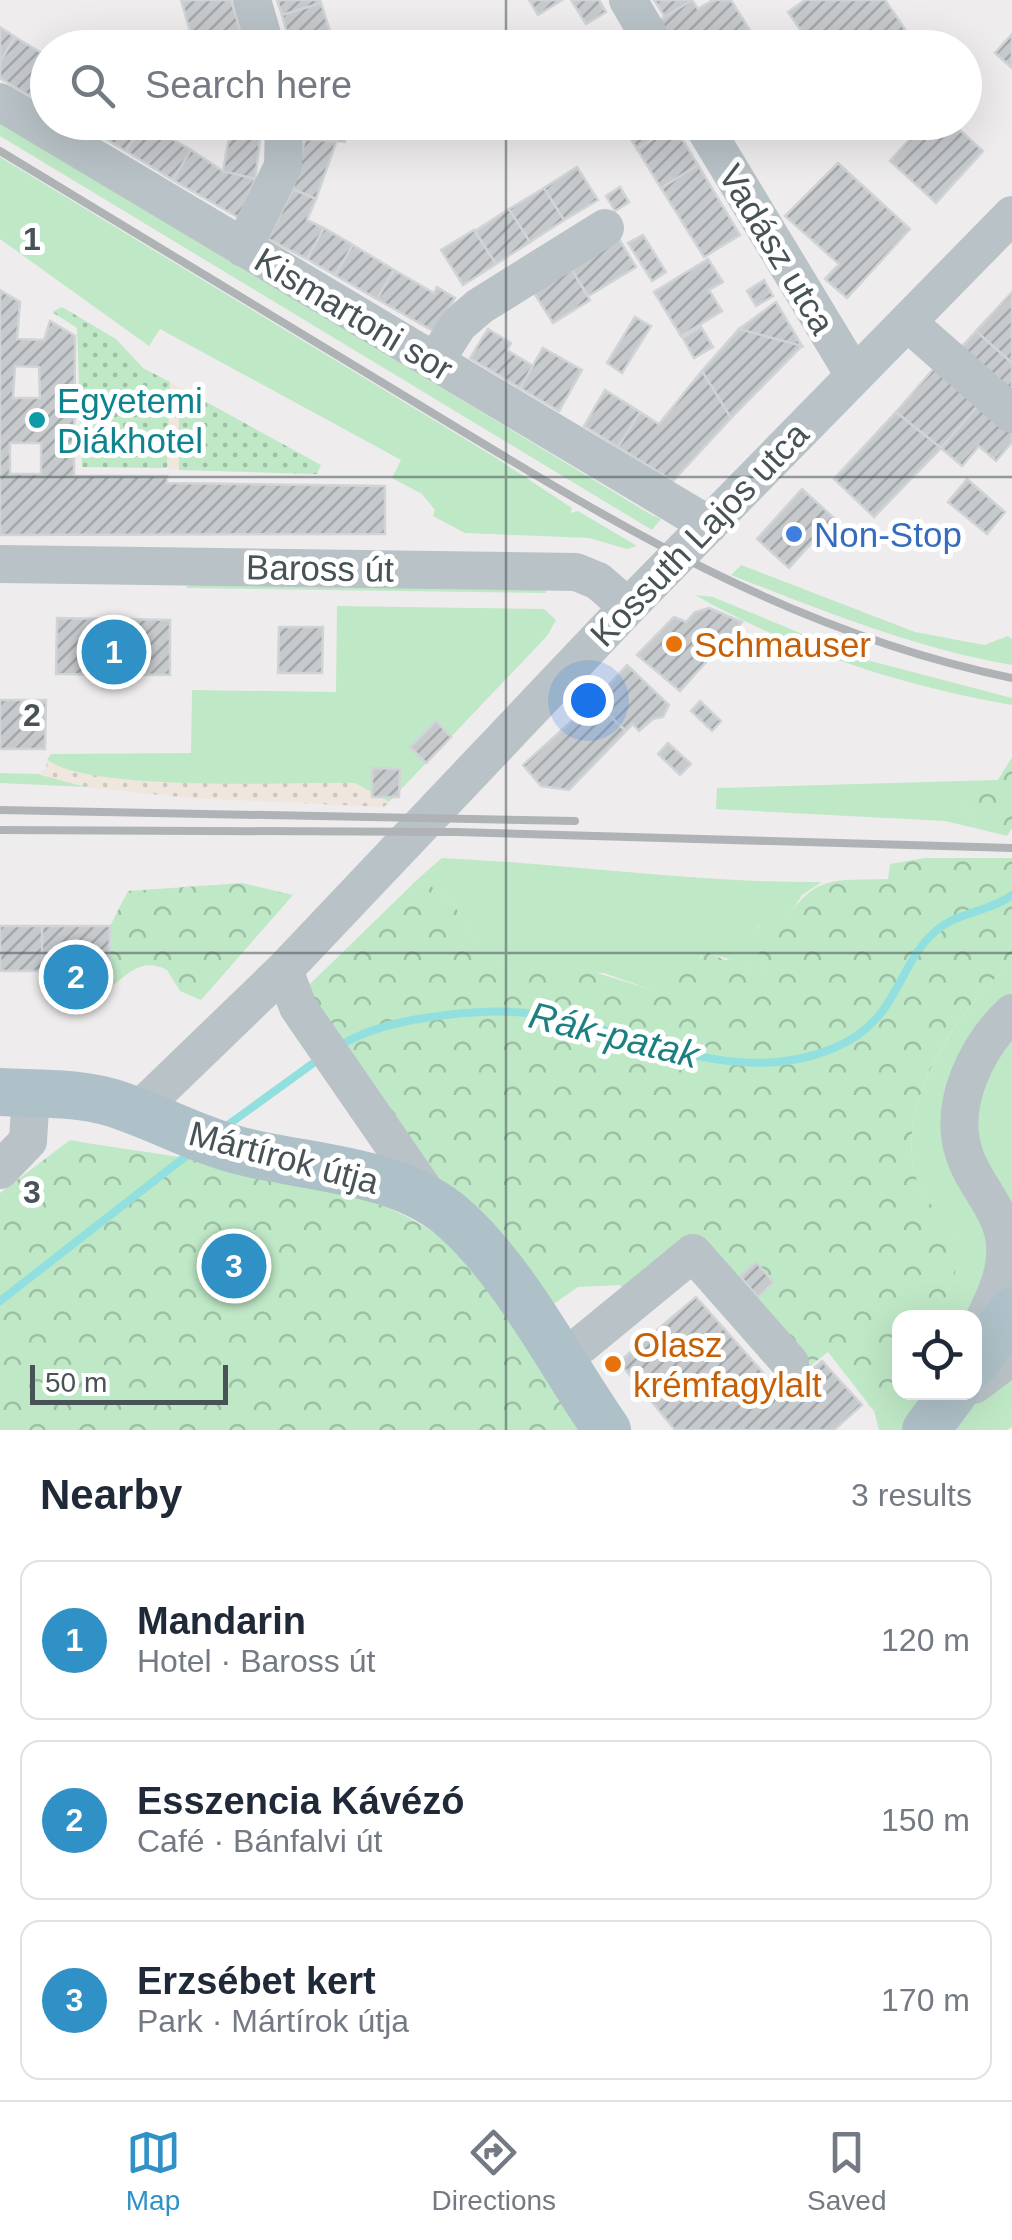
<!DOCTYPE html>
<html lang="en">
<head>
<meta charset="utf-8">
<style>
  :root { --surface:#fff; --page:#f6f6f7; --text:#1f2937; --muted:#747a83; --line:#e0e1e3; --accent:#2f91c6 }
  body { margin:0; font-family:Arial,sans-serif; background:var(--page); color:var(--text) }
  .controls { position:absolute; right:30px; bottom:30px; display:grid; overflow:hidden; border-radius:20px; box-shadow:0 10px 40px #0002 }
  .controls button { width:90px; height:90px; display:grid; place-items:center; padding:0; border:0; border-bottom:2px solid var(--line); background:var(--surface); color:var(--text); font:50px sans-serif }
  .scale { position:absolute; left:30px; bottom:25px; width:198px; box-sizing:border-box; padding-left:10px; border:5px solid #475357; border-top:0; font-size:28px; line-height:35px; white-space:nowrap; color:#475357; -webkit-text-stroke:8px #fff; paint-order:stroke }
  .you { position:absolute; left:588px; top:700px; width:35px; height:35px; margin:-25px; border:8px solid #fff; border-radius:50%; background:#1a73e8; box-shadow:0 0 0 15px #1a73e833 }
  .badge { display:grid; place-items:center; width:65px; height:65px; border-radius:50%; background:var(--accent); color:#fff; font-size:32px; font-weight:700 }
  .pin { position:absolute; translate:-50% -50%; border:5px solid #fff; box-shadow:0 2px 10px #0006 }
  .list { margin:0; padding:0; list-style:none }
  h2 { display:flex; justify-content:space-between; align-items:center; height:130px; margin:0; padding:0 40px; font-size:42px }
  h2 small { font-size:32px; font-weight:400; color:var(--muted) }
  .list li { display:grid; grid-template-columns:65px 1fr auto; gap:30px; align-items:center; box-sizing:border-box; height:160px; margin:0 20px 20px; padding:0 20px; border:2px solid var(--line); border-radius:20px }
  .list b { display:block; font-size:38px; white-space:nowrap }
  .list p { margin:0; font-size:32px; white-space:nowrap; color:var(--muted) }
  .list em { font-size:32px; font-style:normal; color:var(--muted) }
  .icon { flex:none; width:55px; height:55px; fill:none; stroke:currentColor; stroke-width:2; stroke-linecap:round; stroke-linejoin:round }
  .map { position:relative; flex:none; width:1012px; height:1430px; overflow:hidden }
  .search { position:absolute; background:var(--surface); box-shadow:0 10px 40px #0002; left:30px; right:30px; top:30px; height:110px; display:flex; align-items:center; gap:25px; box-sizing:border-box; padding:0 35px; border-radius:55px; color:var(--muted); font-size:38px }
  .sheet { height:670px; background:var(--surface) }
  nav { display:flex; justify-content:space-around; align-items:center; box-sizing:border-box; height:140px; border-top:2px solid var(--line); background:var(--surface); font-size:28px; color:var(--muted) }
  nav a { display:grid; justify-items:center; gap:5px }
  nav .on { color:var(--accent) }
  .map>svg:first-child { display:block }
</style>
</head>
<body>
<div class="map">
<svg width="1012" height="1430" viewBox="0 0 1012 1430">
  <defs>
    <pattern id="forest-crowns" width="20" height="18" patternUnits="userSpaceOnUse" patternTransform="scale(2.5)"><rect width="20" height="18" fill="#bfe8c6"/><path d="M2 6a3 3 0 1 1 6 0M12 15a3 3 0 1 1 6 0" fill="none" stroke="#9dbfa4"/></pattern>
    <pattern id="sand-dots" width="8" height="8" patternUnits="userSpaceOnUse" patternTransform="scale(2.5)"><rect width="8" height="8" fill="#efe6de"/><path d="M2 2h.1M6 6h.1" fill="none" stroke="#cec7c1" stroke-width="1.8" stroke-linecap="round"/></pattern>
    <pattern id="garden-dots" width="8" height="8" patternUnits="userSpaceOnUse" patternTransform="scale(2.5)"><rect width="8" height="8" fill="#bfe8c6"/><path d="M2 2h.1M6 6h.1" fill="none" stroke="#9dbfa4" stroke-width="1.8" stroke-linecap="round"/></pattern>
    <pattern id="building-hatch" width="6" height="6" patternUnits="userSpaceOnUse" patternTransform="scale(2.5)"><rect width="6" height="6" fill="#c7cacd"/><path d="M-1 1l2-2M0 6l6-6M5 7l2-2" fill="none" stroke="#a3a7a9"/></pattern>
  </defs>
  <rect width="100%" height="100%" fill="#efeced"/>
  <path fill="#bfe8c6" d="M0 120 650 514 661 519 652 530 0 136Z
    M0 157 493 456 572 508 570 513 578 511 637 546 627 549 589 538 465 533 433 516 435 510 422 494 392 478 401 460 160 329 149 346 0 239Z
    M741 565 915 632 984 645 1008 636 1012 639V665C913 648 824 611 731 575Z
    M191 582 546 586V593L186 588Z
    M695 595 713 597 863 659 1012 698V705C900 685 794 651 695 595Z
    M337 606 544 609 556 620 547 636 389 802 355 783C289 782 94 795 47 760L51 754 191 753 192 690 336 692Z
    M0 773 38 774 86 787 0 783Z
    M961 781V800L975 828 945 821 716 809 717 788Z
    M442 858C570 864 694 883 822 882L802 895 787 919 758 926 763 970 757 972C740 964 722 952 701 956L690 972 663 994 604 973 492 966 454 905 420 877Z
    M1012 962V1426L1007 1430H879L874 1411 899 1373 900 1392H974V1318L936 1317 951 1286 955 1237C944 1221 927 1204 919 1186 888 1110 958 1009 1012 962Z"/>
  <path fill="url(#forest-crowns)" d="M1012 757V828L1007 836 975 828 961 800V781L998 780Z
    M925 858H1012V962C958 1009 888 1109 919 1186 927 1205 947 1218 955 1237 965 1263 947 1295 936 1317L900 1318 899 1373 874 1411 828 1352 785 1386 690 1277 642 1314 620 1285 578 1287 548 1308 434 1183 307 994 310 984 420 877 454 905 493 966 581 968 662 993 707 952 725 960 737 958 748 968 763 970 757 941 759 924 787 919C815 873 839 881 888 879L890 864Z
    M242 883 293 895 201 1000 180 991 167 970C142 957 129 973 110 988V926L128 891Z
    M70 1140C175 1159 359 1173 442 1239 503 1287 539 1365 579 1430H0V1193Z"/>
  <path fill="url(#sand-dots)" d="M170 382 186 391 179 412V470L167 468Z
    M47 760C90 792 292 782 355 783L389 802 384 807 189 798 86 787 38 774 46 768Z"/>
  <path fill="url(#garden-dots)" d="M62 307 116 339 143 368 170 382 167 468 82 467 77 328 52 312Z
    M199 398 321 465 317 474 179 470V412Z"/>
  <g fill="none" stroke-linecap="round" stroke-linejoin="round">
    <path stroke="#91dfdf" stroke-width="8" d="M339 1046C364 1031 397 1022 425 1018 474 1010 520 1008 568 1020 657 1042 743 1086 834 1048 901 1020 895 965 937 930 958 912 989 912 1012 895
      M225 1127 319 1059
      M0 1301 190 1153"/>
  </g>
  <path fill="url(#building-hatch)" stroke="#d1d4d7" stroke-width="2.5" fill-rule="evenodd" d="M181 0H231L240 30 194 45Z
    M277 0H320L321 3 282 15Z
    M529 0H562L538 15Z
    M571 0H599L606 12 586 24Z
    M654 0H692L665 17Z
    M692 0 698 9 713 0H731L761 48H677L660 20Z
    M805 0H885L914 42 907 48H813L788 12Z
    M321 3 334 44 291 48 282 15Z
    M0 27 15 37 0 62Z
    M240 30 245 48H195L194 45Z
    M1012 34V68L995 53Z
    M15 37 48 57V66L30 96 0 78V62Z
    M48 66V106L30 96Z
    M91 122H143L126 151 87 128Z
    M143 122 191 150 173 180 126 151Z
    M222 122H259L261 132 224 133Z
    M304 122H345V142L305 139Z
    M620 122H672L674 126 637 149Z
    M925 122H951L983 151 936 203 890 161Z
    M674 126 698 165 661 188 637 149Z
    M230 132H261L255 179 223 171Z
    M305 139 337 140 316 199 293 189Z
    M191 150 223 171 255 179 239 218 173 180Z
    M838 163 910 229 847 298 825 279 839 264 785 216Z
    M698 165 740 235 704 257 661 188Z
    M577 167 598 200 564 220 544 188Z
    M620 187 629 202 615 211 606 196Z
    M544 188 564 220 530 242 509 209Z
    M293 189 316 199 307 220 324 228 307 259 268 239Z
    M509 209 530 242 496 264 475 231Z
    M324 228 353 245 335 275 307 259Z
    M474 230 496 264 463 285 441 250Z
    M615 232 636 267 588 296 567 262Z
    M643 235 666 272 652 281 628 243Z
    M353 245 394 270 377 299 335 275Z
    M708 259 723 282 709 290 722 311 681 336 654 292Z
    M567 262 590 300 553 323 529 285Z
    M394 270 434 293 437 287 455 298 435 332 377 299Z
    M764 280 773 296 756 306 747 291Z
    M0 290 20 302 17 339 44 340 50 321 75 336 74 476H167V483L385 486V534L0 535ZM15 366 39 367 40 398H13ZM10 443H41V474H10Z
    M1012 292V363L976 331Z
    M776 302 802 346 739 329Z
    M635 317 651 326 622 373 607 363Z
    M701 327 713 347 694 358 683 338Z
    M488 329 511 343 507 350 533 366 520 388 470 358Z
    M739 329 802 346 731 418 702 371Z
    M976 331 1012 363V392L957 352Z
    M543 348 582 370 559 411 520 388Z
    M936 366 981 402 941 448 896 412Z
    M702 371 731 418 673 481 618 447 640 412 659 424Z
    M605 390 640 412 618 447 584 426Z
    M981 402 1012 429V442L996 461 979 446 962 466 941 448Z
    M896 412 941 448 874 517 834 479Z
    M967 479 1005 512 987 534 948 502Z
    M802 489 834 518 789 568 757 539Z
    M709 608 742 622 680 691 637 655 674 617 686 622 695 612Z
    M57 618 170 620V675L56 674Z
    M279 627H323L322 673H278Z
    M627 665 669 705 663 717 653 719 639 731 633 724 626 731 594 701Z
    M0 700H46L45 749H0Z
    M594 701 626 731 569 790 541 786 523 765Z
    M700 701 721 721 712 731 691 711Z
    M436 721 451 737 426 763 410 747Z
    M668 743 691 764 680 775 658 754Z
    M372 768 400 769 399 797H372Z
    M0 926H42V971H0Z
    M42 926H110L109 972 42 971Z
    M756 1262 773 1282 758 1297 740 1276Z
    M696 1297 783 1395 822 1361 862 1405 834 1430H675L619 1362Z
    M604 1365a9 9 0 1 1 18 0a9 9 0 1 1-18 0Z"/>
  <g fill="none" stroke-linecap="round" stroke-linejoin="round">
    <path stroke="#b9c3c7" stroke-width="38" d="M252 0 266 48
      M628 0 656 48
      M0 102 709 525
      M701 122 854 375
      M243 248 283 166 284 122
      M907 322 1012 414
      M435 361 459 324 480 306 605 228
      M0 564 576 572 598 581 628 607
      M284 970 298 1007 431 1200
      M137 1112 284 970 628 607 1012 215
      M0 1170 28 1141 31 1093
      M975 1339C988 1310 1008 1278 1005 1244 1003 1210 973 1184 964 1153 948 1104 977 1046 1012 1013
      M581 1345 693 1253 790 1363
      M974 1385 1012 1356"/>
    <path stroke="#afc1c8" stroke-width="48" d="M0 1092C37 1094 77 1092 113 1103 157 1117 197 1140 241 1151 312 1169 400 1169 456 1220 516 1274 561 1364 607 1430
      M974 1364 1012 1311
      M926 1430 954 1392"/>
    <path stroke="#afb3b6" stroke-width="8" d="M0 151C139 235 277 319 416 403 611 521 785 631 1012 678
      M0 810 575 821
      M0 830 455 832 1012 848"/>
  </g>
  <path fill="none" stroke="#475357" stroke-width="2.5" stroke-opacity="0.55" d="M506 0V48M506 122V1430M0 477H1012M0 953H1012"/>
  <circle fill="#0f9aa8" stroke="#fff" stroke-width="4" cx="37" cy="420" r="10"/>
  <circle fill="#3f7fe0" stroke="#fff" stroke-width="4" cx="794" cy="534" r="10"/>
  <g fill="#e8710a" stroke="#fff" stroke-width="4">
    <circle cx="674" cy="644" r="10"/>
    <circle cx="613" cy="1364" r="10"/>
  </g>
  <g text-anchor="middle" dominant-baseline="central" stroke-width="10" stroke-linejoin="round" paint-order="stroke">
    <g font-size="35" fill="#475357" stroke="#fff">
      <text transform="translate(777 249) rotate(59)">Vadász utca</text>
      <text transform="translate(354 314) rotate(31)">Kismartoni sor</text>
      <text transform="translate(699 534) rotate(-46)">Kossuth Lajos utca</text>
      <text transform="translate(320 568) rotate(1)">Baross út</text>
      <text transform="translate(284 1157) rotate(15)">Mártírok útja</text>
    </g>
    <g font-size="35" fill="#0d838f" stroke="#fff" text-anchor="start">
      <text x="57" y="400">Egyetemi<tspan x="57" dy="40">Diákhotel</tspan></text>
    </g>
    <g font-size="35" fill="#366cbe" stroke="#fff" text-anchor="start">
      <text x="814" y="534">Non-Stop</text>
    </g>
    <g font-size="35" fill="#c56008" stroke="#fff" text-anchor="start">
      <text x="694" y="644">Schmauser</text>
      <text x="633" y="1344">Olasz<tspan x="633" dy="40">krémfagylalt</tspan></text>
    </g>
    <g font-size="38" font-style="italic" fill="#1c8080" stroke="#fff">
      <text transform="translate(614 1035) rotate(14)">Rák-patak</text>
    </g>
  </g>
  <g font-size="32" text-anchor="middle" font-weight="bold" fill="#475357" stroke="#fff" stroke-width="10" stroke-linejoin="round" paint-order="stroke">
    <text x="32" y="250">1</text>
    <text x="32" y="726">2</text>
    <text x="32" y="1203">3</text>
  </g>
</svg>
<div class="controls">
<button><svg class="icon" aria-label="locate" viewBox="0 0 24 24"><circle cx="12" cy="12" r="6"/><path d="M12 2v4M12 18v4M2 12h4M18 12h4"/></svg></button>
</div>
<div class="scale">50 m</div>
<div class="you"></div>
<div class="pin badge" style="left:114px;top:652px">1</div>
<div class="pin badge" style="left:76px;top:977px">2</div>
<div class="pin badge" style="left:234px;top:1266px">3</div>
<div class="search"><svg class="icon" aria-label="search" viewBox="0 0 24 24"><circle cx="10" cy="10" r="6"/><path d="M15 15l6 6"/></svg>Search here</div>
</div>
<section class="sheet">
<h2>Nearby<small>3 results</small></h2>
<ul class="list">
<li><span class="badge">1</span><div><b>Mandarin</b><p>Hotel · Baross út</p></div><em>120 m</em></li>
<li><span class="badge">2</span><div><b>Esszencia Kávézó</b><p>Café · Bánfalvi út</p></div><em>150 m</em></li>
<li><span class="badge">3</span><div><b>Erzsébet kert</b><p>Park · Mártírok útja</p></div><em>170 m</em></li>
</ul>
</section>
<nav>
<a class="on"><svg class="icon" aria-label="map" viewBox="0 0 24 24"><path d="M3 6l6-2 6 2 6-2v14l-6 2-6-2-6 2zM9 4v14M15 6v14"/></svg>Map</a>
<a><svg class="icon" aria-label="directions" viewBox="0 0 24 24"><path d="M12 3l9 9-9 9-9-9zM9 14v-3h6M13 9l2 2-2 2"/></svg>Directions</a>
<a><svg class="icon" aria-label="saved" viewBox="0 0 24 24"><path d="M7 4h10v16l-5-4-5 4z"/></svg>Saved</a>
</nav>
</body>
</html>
